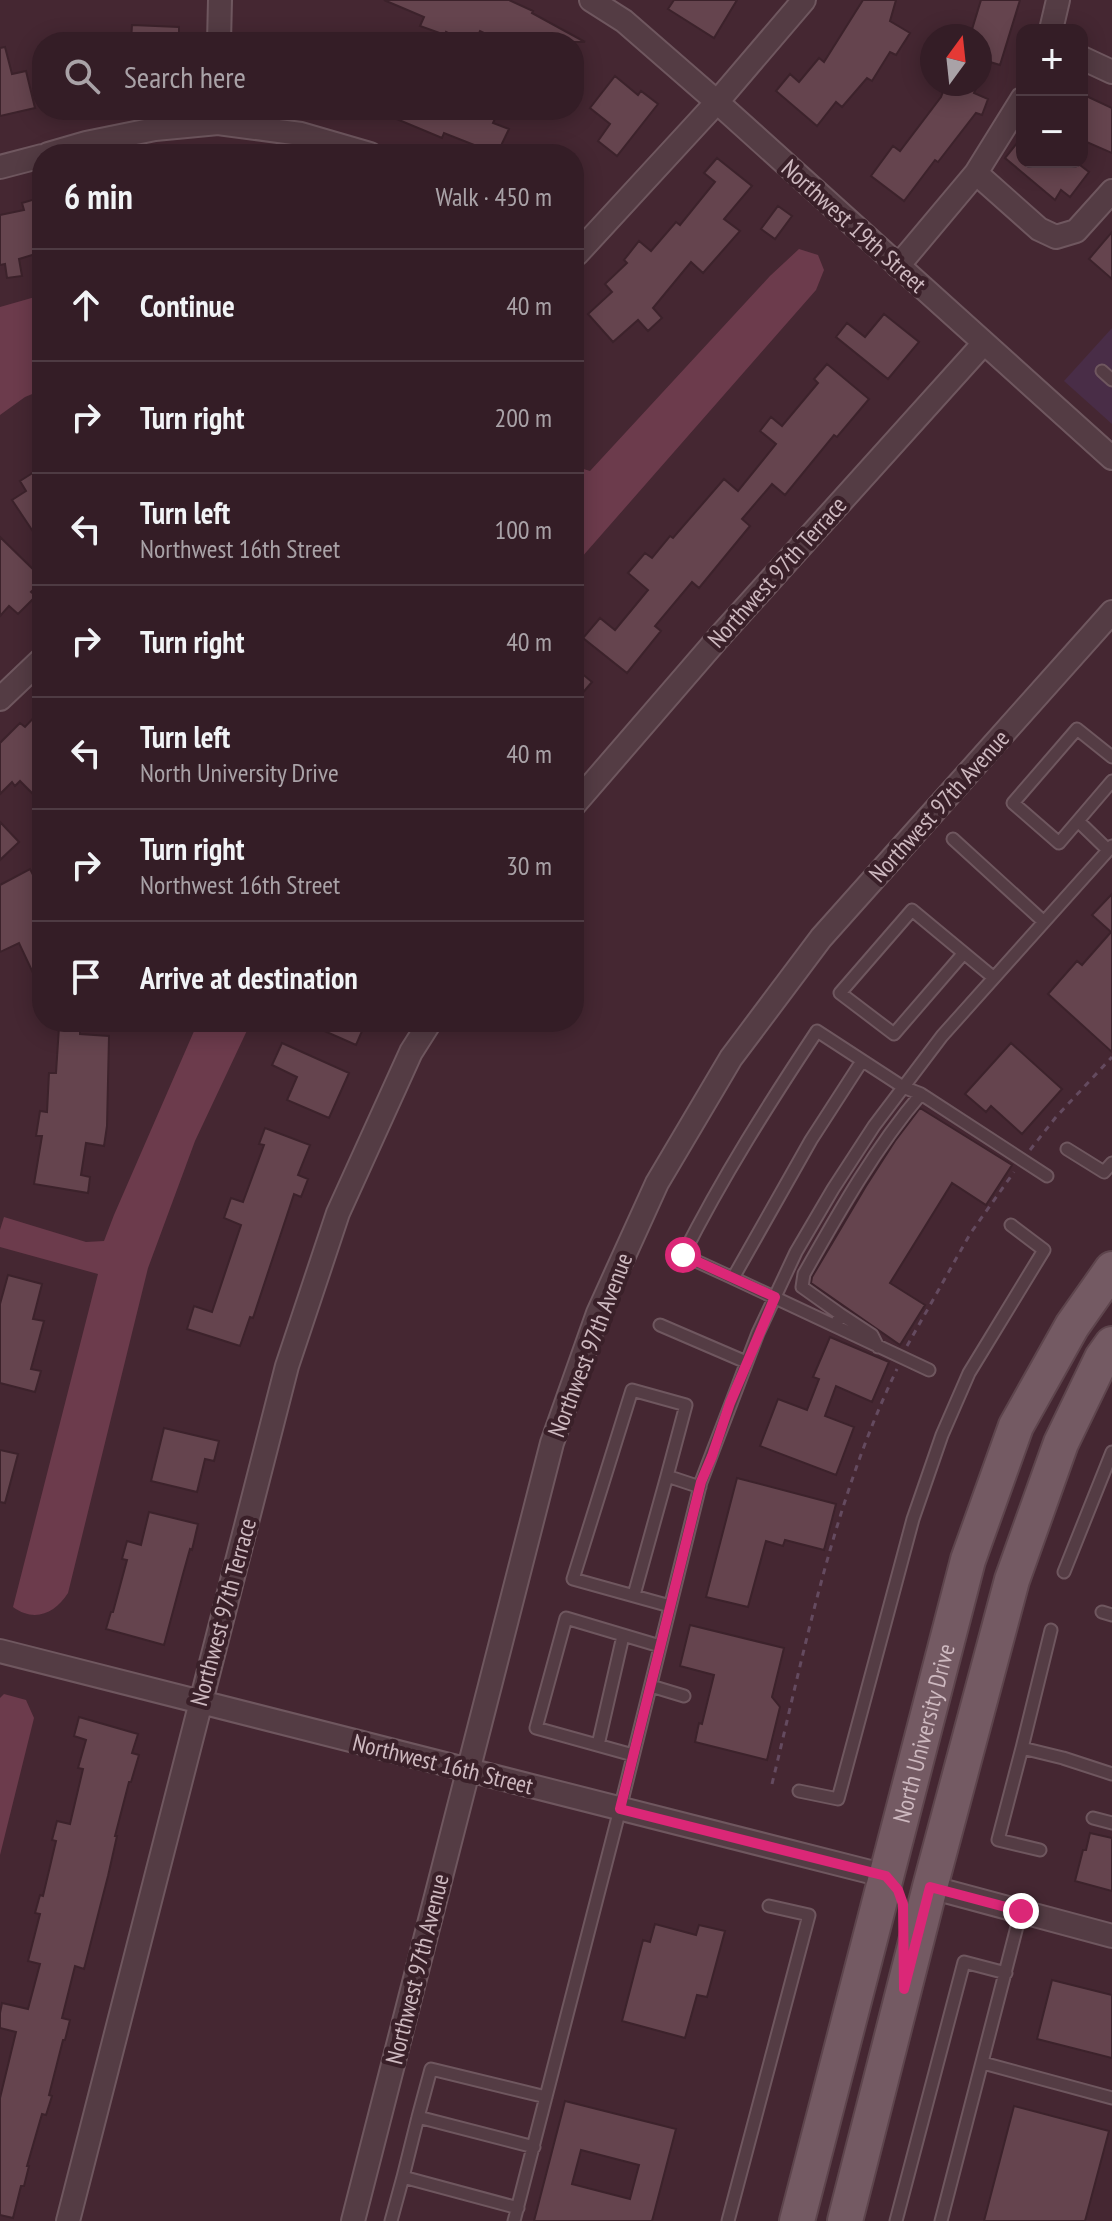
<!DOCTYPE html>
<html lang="en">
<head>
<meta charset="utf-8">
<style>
  :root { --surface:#341d26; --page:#3c262e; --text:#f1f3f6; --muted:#a9a2a7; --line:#4e3b43 }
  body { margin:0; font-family:"PT Sans Narrow",sans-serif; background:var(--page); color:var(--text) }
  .controls { position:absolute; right:24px; top:24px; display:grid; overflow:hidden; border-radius:16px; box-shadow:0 4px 20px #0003 }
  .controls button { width:72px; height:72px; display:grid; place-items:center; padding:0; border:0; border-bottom:2px solid var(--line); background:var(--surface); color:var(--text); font:40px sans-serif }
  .compass { position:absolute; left:920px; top:24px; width:72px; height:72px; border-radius:50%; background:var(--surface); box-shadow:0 4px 20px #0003; rotate:15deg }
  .stop { position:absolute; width:24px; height:24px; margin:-18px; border:6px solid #db2777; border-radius:50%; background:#fff }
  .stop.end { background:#db2777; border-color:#fff; box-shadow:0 2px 8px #0008 }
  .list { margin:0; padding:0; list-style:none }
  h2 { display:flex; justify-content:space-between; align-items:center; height:104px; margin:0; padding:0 32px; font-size:34px }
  h2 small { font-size:26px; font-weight:400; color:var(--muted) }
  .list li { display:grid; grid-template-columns:52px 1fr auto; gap:24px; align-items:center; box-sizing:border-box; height:112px; padding:0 32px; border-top:2px solid var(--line) }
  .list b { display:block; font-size:30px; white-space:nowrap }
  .list p { margin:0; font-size:26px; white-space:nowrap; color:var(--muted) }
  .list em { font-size:26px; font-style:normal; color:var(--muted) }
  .icon { flex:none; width:44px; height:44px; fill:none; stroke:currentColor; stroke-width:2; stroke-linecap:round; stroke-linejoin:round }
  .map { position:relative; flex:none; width:1112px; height:2221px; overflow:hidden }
  .search { position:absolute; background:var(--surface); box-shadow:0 4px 20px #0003; left:32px; top:32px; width:552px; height:88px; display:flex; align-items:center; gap:20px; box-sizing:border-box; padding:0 28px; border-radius:32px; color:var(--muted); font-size:30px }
  .panel { position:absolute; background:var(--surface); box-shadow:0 4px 20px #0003; left:32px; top:144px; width:552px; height:888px; border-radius:32px }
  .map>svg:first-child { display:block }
</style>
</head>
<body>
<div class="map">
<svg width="1112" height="2221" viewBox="0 0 1112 2221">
  <rect width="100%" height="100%" fill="#452732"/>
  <path fill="#492d47" d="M1112 328V424L1064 381Z"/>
  <path fill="#6c3b4c" d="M799 249 818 255 824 270 816 290 574 566V466L590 471 770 276Z
    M42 295V390L25 397 0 415V307Z
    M198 1022H251L195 1141 148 1268 68 1593C55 1613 35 1623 13 1607L98 1274 0 1247V1230L4 1217 86 1242 104 1241 114 1215Z
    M4 1694 26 1700 34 1718 0 1855V1698Z"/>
  <path fill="#65444e" stroke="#3c222b" stroke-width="2" fill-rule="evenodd" d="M384 0H509L533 11 532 13 585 42H503L480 31 475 42H466L446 32 445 35 420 26 424 17Z
    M674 0H737L714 38 668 9Z
    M863 0H896L890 21 910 33 896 55 890 52 872 81 867 78 842 107 836 102 817 126 776 91 790 74 799 82 819 58 824 62Z
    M981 0H1020L1000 65 980 59V36H970Z
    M132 25 179 27V42H131Z
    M5 47 12 74 26 71 35 108 0 116V48Z
    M615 76 638 95 641 91 658 104 617 156 598 141 610 124 590 108Z
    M946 84H978L974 93 988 99 982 115 976 113 938 162 935 160 904 201 871 176 893 146 900 151 941 97Z
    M1082 94 1112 108V153L1082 140Z
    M375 110H499L493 123 509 129 497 154 444 133 442 138Z
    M1022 137V162H1076L1089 172 1070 197 1061 190 1055 200 1005 158Z
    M717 158 752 186 724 219 740 231 703 273 691 262 653 308 662 318 648 331 638 320 613 342 588 314 612 292 605 284 627 263 624 260 639 241 651 251 676 222 680 225 715 182 704 173Z
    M42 197V252L19 259 22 276 7 278 5 264 0 265V215L24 210 22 203Z
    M778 206 792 216 775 239 761 229Z
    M1112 232V279L1089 259Z
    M884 314 919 342 888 379 836 337 847 323 865 337Z
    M827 364 869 399 837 437 834 435 785 495 772 484 742 519 750 526 699 588 692 582 655 626 661 631 627 673 583 638 600 618 615 630 648 590 628 573 645 553 652 558 670 536 673 538 724 479 738 491 776 444 760 431 771 417 782 426 818 383 814 379Z
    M42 467V545L12 500 26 491 20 481Z
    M0 537 42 578V581L31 592 36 596 18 614 9 606 0 616Z
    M574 667 592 682 574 703Z
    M42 709V803L20 781 15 786 12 782 0 794V743L20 723 25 727Z
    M0 822 19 842 0 860Z
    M30 869 42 892V992L19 943 0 952V885Z
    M1112 894V1052L1048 994 1077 961 1082 965 1111 932 1092 915Z
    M304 1022H366L356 1045Z
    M59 1027 80 1028V1034L109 1036 107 1126 104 1146 86 1143 81 1175 90 1177 88 1193 34 1184 42 1136H36L40 1111 47 1112 49 1073H56Z
    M282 1043 349 1073 329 1118 287 1100 297 1077 272 1065Z
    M1011 1043 1062 1089 1022 1134 991 1106 986 1112 965 1094Z
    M920 1108 1012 1165 986 1205 952 1183 890 1283 925 1305 900 1345 811 1283 812 1277 866 1186 895 1141Z
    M265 1128 310 1145 298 1175 308 1179 301 1197 294 1194 253 1318 250 1317 240 1346 187 1329 194 1306 212 1312 241 1225 224 1218 231 1198 243 1202 264 1145 259 1144Z
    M8 1275 42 1284 33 1319 44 1321 31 1369 41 1371 35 1392 0 1383V1304Z
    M830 1337 889 1362 872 1402 836 1386 825 1416 854 1427 836 1475 760 1446 778 1399 807 1410 819 1379 813 1377Z
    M164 1428 219 1441 214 1461 205 1459 197 1492 151 1481Z
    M0 1450 18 1454 5 1503 0 1502Z
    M737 1478 836 1504 824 1550 785 1540 783 1546 766 1541 748 1607 706 1597Z
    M149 1512 198 1524 192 1550 190 1549 183 1574 164 1645 106 1629 111 1612H113L127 1560 122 1559 127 1541 141 1545Z
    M690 1625 784 1648 772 1697 780 1707 767 1760 695 1742 699 1723 702 1724 714 1675 680 1666Z
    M79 1717 138 1734 132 1753 139 1755 131 1782H129L115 1836H117L108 1876 84 1969 75 1966 62 2018 70 2020 65 2040H63L49 2095 52 2096 46 2115 42 2114 27 2166H29L24 2186H21L13 2218 0 2215V2098L16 2032 0 2028V2013L2 2003 28 2009 40 1964 28 1961 40 1914 35 1913 40 1895 43 1896 56 1841 52 1840 57 1821 70 1824 83 1769 78 1768 86 1740 74 1736Z
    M1090 1833 1112 1838V1891L1075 1881 1083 1850H1086Z
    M655 1924 696 1935 699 1925 725 1931 707 1997 697 1995 685 2038 622 2021 643 1940 650 1942Z
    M1052 1980 1112 1995V2058L1037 2039Z
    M565 2101 676 2129 652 2221H534ZM581 2150 639 2165 630 2199 572 2184Z
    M1014 2106 1109 2131 1085 2221H984Z"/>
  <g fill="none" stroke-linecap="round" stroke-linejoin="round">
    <defs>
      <path id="service" d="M1102 371 1112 380
        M1112 757 1077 729 1013 803 1059 843 1112 781
        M1078 821 1108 850
        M953 839 1044 922
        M963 954 894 1034 840 993 912 910 994 978
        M862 1061 811 1140 733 1278 683 1255C723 1176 768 1105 817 1031L903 1087 921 1094
        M1067 1149 1104 1172 1112 1163
        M733 1278 929 1370
        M840 1314 872 1335 878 1347
        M660 1325 746 1362
        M836 1326 840 1314 802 1287 804 1274C839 1212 875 1148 921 1094L1047 1176
        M1064 1572 1112 1452
        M634 1595 667 1476
        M670 1606 573 1579 632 1390 686 1405 667 1476 700 1487
        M1102 1612 1112 1615
        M1051 1630 1022 1748 1063 1758 1112 1774
        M651 1686 684 1696
        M598 1745 623 1636
        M1022 1748 998 1840 1040 1850
        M633 1755 536 1728 566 1618 660 1646
        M799 1791 838 1799 913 1519 942 1435 969 1373 1044 1250 1011 1225
        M1093 1818 1112 1823
        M983 2063 1112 2098
        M418 2117 403 2177 518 2208
        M534 2147 418 2117 431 2069 546 2097
        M391 2221 403 2177
        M514 2221 620 1809 701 1482 758 1333 796 1252 833 1189 874 1126 942 1036 1112 846
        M728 2221 809 1915 769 1906
        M896 2221 964 1962 1006 1973
        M941 2221 1021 1911"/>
      <path id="minor" d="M591 0 624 21 717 102 1112 458
        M1051 30 1058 0
        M219 42 220 0
        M1082 58 1112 72
        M48 154 86 143 155 129 218 123 301 134 370 154
        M0 167 42 156
        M976 173 1039 229 1056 237 1076 231 1112 191
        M574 255 577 254 717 102 804 0
        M898 266 976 173 1022 99
        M0 699 42 659
        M574 805 720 636 984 343
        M0 1651 886 1876
        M930 1887 1112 1936
        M68 2221 287 1366 338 1213 411 1052 430 1022
        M353 2221 552 1443 598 1313 657 1183 731 1058 821 938 1112 612"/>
      <g id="primary">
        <path id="s1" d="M797 2221 968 1560 1016 1426 1072 1326 1112 1269"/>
        <path d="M845 2221 930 1887 1012 1580 1061 1443 1102 1358 1112 1344"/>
      </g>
    </defs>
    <use href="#service" stroke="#6f575f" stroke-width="15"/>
    <use href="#minor" stroke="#6f575f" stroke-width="26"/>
    <use href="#primary" stroke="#5e454d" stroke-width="38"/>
    <path stroke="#644a5f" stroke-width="3" stroke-dasharray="6 6" stroke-linecap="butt" d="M1030 1150 1056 1117 1112 1057
      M907 1346 970 1234 1014 1172
      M772 1784C806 1644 834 1500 897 1369"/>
    <use href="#service" stroke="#543c44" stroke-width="11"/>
    <use href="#minor" stroke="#543c44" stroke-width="22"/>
    <use href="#primary" stroke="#745a63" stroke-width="34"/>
  </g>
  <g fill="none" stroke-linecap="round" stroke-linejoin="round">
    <path stroke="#db2777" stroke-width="10" d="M683 1255 775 1297 730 1403 712 1456 701 1482 620 1809 886 1876 898 1890 903 1904 904 1989 930 1887 1021 1911"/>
  </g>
  <g text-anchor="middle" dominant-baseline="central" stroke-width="8" stroke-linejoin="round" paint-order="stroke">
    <g font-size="24" fill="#ceb9c0" stroke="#3a2029">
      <text transform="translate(854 226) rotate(42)">Northwest 19th Street</text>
      <text transform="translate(777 572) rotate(-48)">Northwest 97th Terrace</text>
      <text transform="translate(939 806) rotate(-48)">Northwest 97th Avenue</text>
      <text transform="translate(590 1345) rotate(-69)">Northwest 97th Avenue</text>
      <text transform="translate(223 1612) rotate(-75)">Northwest 97th Terrace</text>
      <text stroke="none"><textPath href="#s1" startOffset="504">North University Drive</textPath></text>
      <text transform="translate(443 1764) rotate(14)">Northwest 16th Street</text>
      <text transform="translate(417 1969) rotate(-76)">Northwest 97th Avenue</text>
    </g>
  </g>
</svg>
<div class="controls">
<button>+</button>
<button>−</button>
</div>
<svg class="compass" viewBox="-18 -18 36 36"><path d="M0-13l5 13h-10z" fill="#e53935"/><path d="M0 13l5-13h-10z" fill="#a9a2a7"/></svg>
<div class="stop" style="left:683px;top:1255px"></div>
<div class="stop end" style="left:1021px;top:1911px"></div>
<div class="search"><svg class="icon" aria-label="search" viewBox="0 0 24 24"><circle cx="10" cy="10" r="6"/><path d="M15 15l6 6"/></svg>Search here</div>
<section class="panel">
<h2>6 min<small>Walk · 450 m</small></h2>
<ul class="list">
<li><svg class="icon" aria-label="ahead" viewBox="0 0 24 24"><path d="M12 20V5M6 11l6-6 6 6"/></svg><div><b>Continue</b></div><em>40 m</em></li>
<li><svg class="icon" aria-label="right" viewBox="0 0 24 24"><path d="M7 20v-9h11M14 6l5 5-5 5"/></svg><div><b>Turn right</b></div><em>200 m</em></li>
<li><svg class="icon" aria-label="left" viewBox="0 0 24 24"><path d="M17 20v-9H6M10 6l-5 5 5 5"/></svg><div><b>Turn left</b><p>Northwest 16th Street</p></div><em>100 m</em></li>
<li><svg class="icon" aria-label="right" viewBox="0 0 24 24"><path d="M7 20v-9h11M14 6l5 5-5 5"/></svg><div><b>Turn right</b></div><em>40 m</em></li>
<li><svg class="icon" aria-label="left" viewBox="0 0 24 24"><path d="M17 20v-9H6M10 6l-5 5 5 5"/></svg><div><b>Turn left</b><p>North University Drive</p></div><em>40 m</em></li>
<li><svg class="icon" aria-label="right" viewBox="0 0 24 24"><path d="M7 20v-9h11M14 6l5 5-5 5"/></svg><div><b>Turn right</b><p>Northwest 16th Street</p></div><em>30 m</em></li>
<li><svg class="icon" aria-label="arrive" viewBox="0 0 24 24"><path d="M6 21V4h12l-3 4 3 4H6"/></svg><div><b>Arrive at destination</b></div></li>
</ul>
</section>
</div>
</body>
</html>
